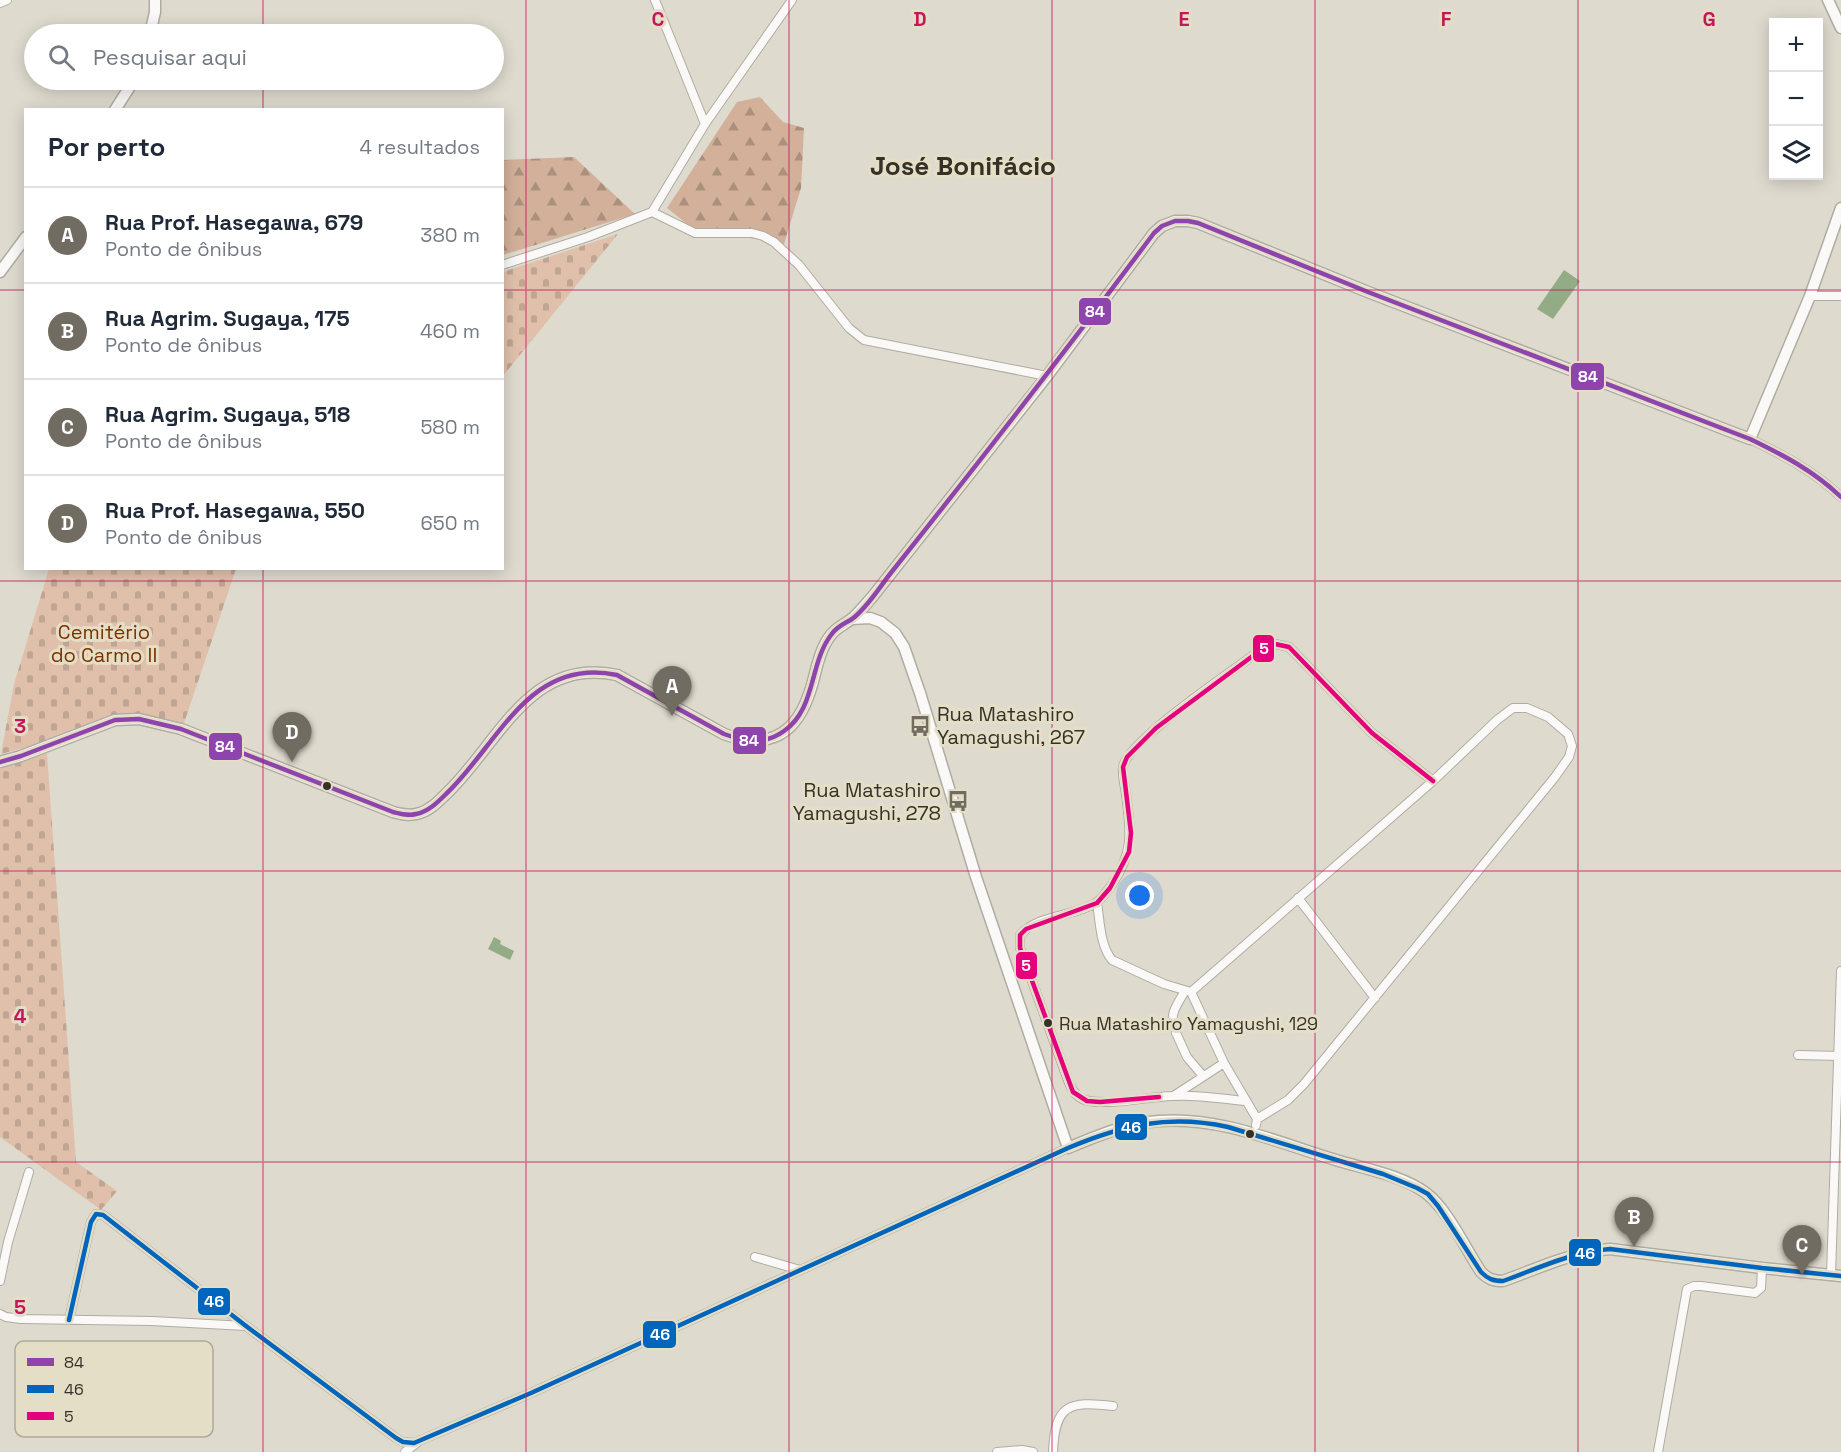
<!DOCTYPE html>
<html lang="pt">
<head>
<meta charset="utf-8">
<style>
  :root { --surface:#fff; --page:#f6f6f7; --text:#1f2937; --muted:#747a83; --line:#e0e1e3; --accent:#706c62 }
  body { margin:0; font-family:"Space Grotesk",sans-serif; background:var(--page); color:var(--text) }
  .controls { position:absolute; right:18px; top:18px; display:grid; overflow:hidden; border-radius:0px; box-shadow:0 3px 15px #0003 }
  .controls button { width:54px; height:54px; display:grid; place-items:center; padding:0; border:0; border-bottom:2px solid var(--line); background:var(--surface); color:var(--text); font:30px sans-serif }
  .you { position:absolute; left:1140px; top:896px; width:21px; height:21px; margin:-15px; border:4px solid #fff; border-radius:50%; background:#1a73e8; box-shadow:0 0 0 9px #1a73e833 }
  .badge { display:grid; place-items:center; width:39px; height:39px; border-radius:50%; background:var(--accent); color:#fff; font-size:20px; font-weight:700 }
  .pin { position:absolute; translate:-50% -50px; filter:drop-shadow(0 2px 3px #0008) }
  .pin::after { content:''; position:absolute; top:32px; width:21px; height:18px; background:inherit; clip-path:polygon(0 0,100% 0,50% 100%) }
  .list { margin:0; padding:0; list-style:none }
  h2 { display:flex; justify-content:space-between; align-items:center; height:78px; margin:0; padding:0 24px; font-size:26px }
  h2 small { font-size:20px; font-weight:400; color:var(--muted) }
  .list li { display:grid; grid-template-columns:39px 1fr auto; gap:18px; align-items:center; box-sizing:border-box; height:96px; padding:0 24px; border-top:2px solid var(--line) }
  .list b { display:block; font-size:22px; white-space:nowrap }
  .list p { margin:0; font-size:20px; white-space:nowrap; color:var(--muted) }
  .list em { font-size:20px; font-style:normal; color:var(--muted) }
  .icon { flex:none; width:33px; height:33px; fill:none; stroke:currentColor; stroke-width:2; stroke-linecap:round; stroke-linejoin:round }
  .map { position:relative; flex:none; width:1841px; height:1452px; overflow:hidden }
  .search { position:absolute; background:var(--surface); box-shadow:0 3px 15px #0003; left:24px; top:24px; width:480px; height:66px; display:flex; align-items:center; gap:15px; box-sizing:border-box; padding:0 21px; border-radius:33px; color:var(--muted); font-size:22px }
  .panel { position:absolute; background:var(--surface); box-shadow:0 3px 15px #0003; left:24px; top:108px; width:480px; height:462px; border-radius:0px }
  .map>svg:first-child { display:block }
</style>
</head>
<body>
<div class="map">
<svg width="1841" height="1452" viewBox="0 0 1841 1452">
  <defs>
    <pattern id="forest-firs" width="22" height="20" patternUnits="userSpaceOnUse" patternTransform="scale(1.5)"><rect width="22" height="20" fill="#d3b09a"/><path d="M5 1l3.5 6h-7zM16 11l3.5 6h-7z" fill="#ac907e"/></pattern>
    <pattern id="cemetery-stones" width="16" height="16" patternUnits="userSpaceOnUse" patternTransform="scale(1.5)"><rect width="16" height="16" fill="#e0c0ab"/><path d="M2 7V4a2 2 0 0 1 4 0v3zM10 15v-3a2 2 0 0 1 4 0v3z" fill="#c1a593"/></pattern>
  </defs>
  <rect width="100%" height="100%" fill="#dedace"/>
  <path fill="url(#forest-firs)" d="M760 97 783 122 804 128 801 188 784 244 692 228 667 208 737 102Z
    M574 157 635 214 503 255V160Z"/>
  <path fill="url(#cemetery-stones)" d="M618 234 503 376V272Z
    M49 569H236L183 726 141 717 1 754 14 684Z
    M47 753 76 1162 117 1191 101 1210 0 1137V769Z"/>
  <path fill="#93ac85" d="M1564 270 1580 281 1553 319 1537 309Z
    M494 937 501 941 500 944 514 951 510 960 488 949Z"/>
  <g fill="none" stroke-linecap="round" stroke-linejoin="round">
    <defs>
      <path id="street" d="M655 0 705 124
        M0 3 7 0
        M652 212 695 233H752L763 236 774 242 799 265 849 328 864 340 1047 376
        M652 212 705 124 792 0
        M502 265 588 237 652 212
        M1810 296H1841
        M1750 439C1783 455 1814 471 1841 497
        M1298 898 1375 998
        M1097 903C1100 921 1100 946 1112 960L1164 984 1191 992
        M1174 1028C1169 1014 1178 1003 1185 991
        M1176 1033 1187 1057 1203 1076
        M1798 1055 1841 1056
        M1175 1095 1224 1063
        M1246 1101C1222 1099 1196 1094 1172 1096 1146 1097 1114 1105 1089 1101 1078 1099 1073 1092 1069 1083L1020 948V935C1039 914 1073 917 1096 903 1101 900 1107 891 1111 886 1134 853 1131 832 1126 795 1125 786 1122 776 1123 767 1127 741 1237 668 1262 649L1275 644 1289 647 1372 733 1433 781
        M1256 1125 1257 1119 1224 1063 1191 992 1433 781 1497 720 1513 708H1527L1548 717 1568 734 1572 746 1569 757 1555 777 1304 1084 1288 1100 1257 1119
        M755 1257 800 1270
        M1831 1275 1841 971
        M0 1281 8 1242 29 1172
        M0 1314 6 1317 21 1319 152 1321 246 1326
        M69 1320 91 1222 96 1214 103 1215 246 1326 396 1438 403 1442 414 1443 531 1393 1068 1148
        M405 1452 418 1442
        M997 1452 1022 1450 1033 1452
        M1053 1452C1055 1404 1069 1401 1113 1406
        M1658 1452 1687 1289 1694 1286H1701L1755 1293 1761 1288 1762 1268"/>
      <path id="secondary" d="M1828 0 1841 28
        M150 34 155 12V0
        M115 110 134 80
        M0 272 26 237
        M852 619 870 618 881 622 895 633 904 647 920 693 976 877 1068 1148C1097 1136 1127 1123 1159 1121 1220 1116 1279 1143 1336 1160 1365 1169 1401 1175 1426 1193 1448 1210 1465 1248 1481 1272 1488 1279 1493 1281 1503 1281 1539 1268 1572 1252 1610 1249L1762 1268 1841 1276
        M0 762 21 756 115 720 139 719 181 729 393 812C401 814 408 816 416 814 428 812 438 802 446 794 498 745 529 656 617 675L724 734C764 749 793 738 808 697 815 680 816 661 825 644 834 627 842 627 854 617 861 610 867 603 873 596L1047 376 1154 233 1162 226 1175 221H1188L1198 223 1368 292 1750 439 1810 296 1841 208"/>
    </defs>
    <use href="#street" stroke="#afaca2" stroke-width="10"/>
    <use href="#secondary" stroke="#afaca2" stroke-width="13"/>
    <use href="#street" stroke="#faf9f8" stroke-width="8"/>
    <use href="#secondary" stroke="#faf9f8" stroke-width="10"/>
    <defs>
      <path id="bus-1" d="M0 762 21 756 115 720 139 719 181 729 393 812C401 814 408 816 416 814 428 812 438 802 446 794 498 745 529 656 617 675L724 734C746 742 765 745 784 731 816 709 809 664 831 635 837 626 844 624 852 619 867 608 879 588 890 574 980 461 1068 348 1154 233L1162 226 1175 221H1188L1198 223 1368 292 1750 439C1783 455 1814 471 1841 497"/>
      <path id="bus-2" d="M69 1320 91 1222 96 1214 103 1215 246 1326 396 1438 403 1442 414 1443 531 1393 1068 1148C1123 1125 1169 1114 1228 1127L1383 1174 1417 1188 1428 1194 1438 1206 1481 1272C1488 1279 1493 1281 1503 1281 1539 1268 1572 1252 1610 1249L1762 1268 1841 1276"/>
      <path id="bus-3" d="M1159 1097 1100 1102 1087 1101 1073 1092 1020 948V935L1026 929 1097 903 1110 888 1129 852 1131 833 1123 767 1127 757 1156 728 1262 649 1275 644 1289 647 1372 733 1433 781"/>
    </defs>
    <use href="#bus-1" stroke="#e5dec7" stroke-width="9"/>
    <use href="#bus-2" stroke="#e5dec7" stroke-width="9"/>
    <use href="#bus-3" stroke="#e5dec7" stroke-width="9"/>
    <use href="#bus-1" stroke="#8e44ad" stroke-width="4.5"/>
    <use href="#bus-2" stroke="#0065bd" stroke-width="4.5"/>
    <use href="#bus-3" stroke="#e5007d" stroke-width="4.5"/>
  </g>
  <path fill="none" stroke="#c2185b" stroke-width="1.5" stroke-opacity="0.55" d="M263 0V34M526 0V1452M789 0V1452M1052 0V1452M1315 0V1452M1578 0V1452M263 80V110M0 290H26M502 290H1841M263 568V1452M0 581H1841M0 871H1841M0 1162H1841"/>
  <defs>
    <symbol id="bus-bare" viewBox="-9 -9 18 18"><path d="M-5-6H5V4H4V6H2V4H-2V6H-4V4H-5ZM-3.5-4V0h7V-4ZM-3.5 1.2v1.5H-2V1.2ZM2 1.2v1.5H3.5V1.2Z" fill="#706c62" stroke="#e5dec7" stroke-width="2.5" paint-order="stroke"/></symbol>
  </defs>
  <g fill-rule="evenodd">
    <use href="#bus-bare" x="905" y="711" width="30" height="30"/>
    <use href="#bus-bare" x="943" y="786" width="30" height="30"/>
  </g>
  <g fill="#343128" stroke="#e5dec7" stroke-width="2">
    <circle cx="327" cy="786" r="5"/>
    <circle cx="1048" cy="1023" r="5"/>
    <circle cx="1250" cy="1134" r="5"/>
  </g>
  <g text-anchor="middle" dominant-baseline="central" stroke-width="6" stroke-linejoin="round" paint-order="stroke">
    <g font-size="18" fill="#343128" stroke="#e5dec7" text-anchor="start">
      <text x="1059" y="1023">Rua Matashiro Yamagushi, 129</text>
    </g>
    <g font-size="20" fill="#7b3200" stroke="#e5dec7">
      <text x="104" y="632">Cemitério<tspan x="104" dy="23">do Carmo II</tspan></text>
    </g>
    <g font-size="20" fill="#343128" stroke="#e5dec7" text-anchor="start">
      <text x="937" y="714">Rua Matashiro<tspan x="937" dy="23">Yamagushi, 267</tspan></text>
      <text x="941" y="790" text-anchor="end">Rua Matashiro<tspan x="941" dy="23">Yamagushi, 278</tspan></text>
    </g>
    <g font-size="26" font-weight="bold" fill="#343128" stroke="#e5dec7">
      <text x="963" y="166">José Bonifácio</text>
    </g>
  </g>
  <rect x="15" y="1341" width="198" height="96" rx="9" fill="#e5dec7" stroke="#b0aa97" stroke-width="1.5"/>
  <rect x="27" y="1358" width="27" height="8" fill="#8e44ad"/>
  <rect x="27" y="1385" width="27" height="8" fill="#0065bd"/>
  <rect x="27" y="1412" width="27" height="8" fill="#e5007d"/>
  <g font-size="16" fill="#343128">
    <text x="64" y="1368">84</text>
    <text x="64" y="1395">46</text>
    <text x="64" y="1422">5</text>
  </g>
  <g font-size="20" text-anchor="middle" font-weight="bold" fill="#c2185b" stroke="#e5dec7" stroke-width="6" stroke-linejoin="round" paint-order="stroke">
    <text x="658" y="26">C</text>
    <text x="920" y="26">D</text>
    <text x="1184" y="26">E</text>
    <text x="1446" y="26">F</text>
    <text x="1709" y="26">G</text>
    <text x="20" y="733">3</text>
    <text x="20" y="1023">4</text>
    <text x="20" y="1314">5</text>
  </g>
  <g stroke="#e5dec7" stroke-width="2">
    <rect x="1078" y="297" width="34" height="29" rx="6" fill="#8e44ad"/>
    <rect x="1570" y="362" width="35" height="29" rx="6" fill="#8e44ad"/>
    <rect x="1252" y="634" width="23" height="29" rx="6" fill="#e5007d"/>
    <rect x="732" y="726" width="35" height="29" rx="6" fill="#8e44ad"/>
    <rect x="208" y="732" width="35" height="29" rx="6" fill="#8e44ad"/>
    <rect x="1015" y="951" width="23" height="29" rx="6" fill="#e5007d"/>
    <rect x="1114" y="1113" width="34" height="28" rx="6" fill="#0065bd"/>
    <rect x="1568" y="1238" width="34" height="29" rx="6" fill="#0065bd"/>
    <rect x="197" y="1287" width="34" height="29" rx="6" fill="#0065bd"/>
    <rect x="642" y="1320" width="35" height="29" rx="6" fill="#0065bd"/>
  </g>
  <g font-size="16" text-anchor="middle" font-weight="bold" fill="#fff">
    <text x="1095" y="317">84</text>
    <text x="1588" y="382">84</text>
    <text x="1264" y="654">5</text>
    <text x="749" y="746">84</text>
    <text x="225" y="752">84</text>
    <text x="1026" y="971">5</text>
    <text x="1131" y="1133">46</text>
    <text x="1585" y="1259">46</text>
    <text x="214" y="1307">46</text>
    <text x="660" y="1340">46</text>
  </g>
</svg>
<div class="controls">
<button>+</button>
<button>−</button>
<button><svg class="icon" aria-label="layers" viewBox="0 0 24 24"><path d="M12 4l9 5-9 5-9-5zM3 14l9 5 9-5"/></svg></button>
</div>
<div class="you"></div>
<div class="pin badge" style="left:672px;top:716px">A</div>
<div class="pin badge" style="left:1634px;top:1247px">B</div>
<div class="pin badge" style="left:1802px;top:1275px">C</div>
<div class="pin badge" style="left:292px;top:762px">D</div>
<div class="search"><svg class="icon" aria-label="search" viewBox="0 0 24 24"><circle cx="10" cy="10" r="6"/><path d="M15 15l6 6"/></svg>Pesquisar aqui</div>
<section class="panel">
<h2>Por perto<small>4 resultados</small></h2>
<ul class="list">
<li><span class="badge">A</span><div><b>Rua Prof. Hasegawa, 679</b><p>Ponto de ônibus</p></div><em>380 m</em></li>
<li><span class="badge">B</span><div><b>Rua Agrim. Sugaya, 175</b><p>Ponto de ônibus</p></div><em>460 m</em></li>
<li><span class="badge">C</span><div><b>Rua Agrim. Sugaya, 518</b><p>Ponto de ônibus</p></div><em>580 m</em></li>
<li><span class="badge">D</span><div><b>Rua Prof. Hasegawa, 550</b><p>Ponto de ônibus</p></div><em>650 m</em></li>
</ul>
</section>
</div>
</body>
</html>
